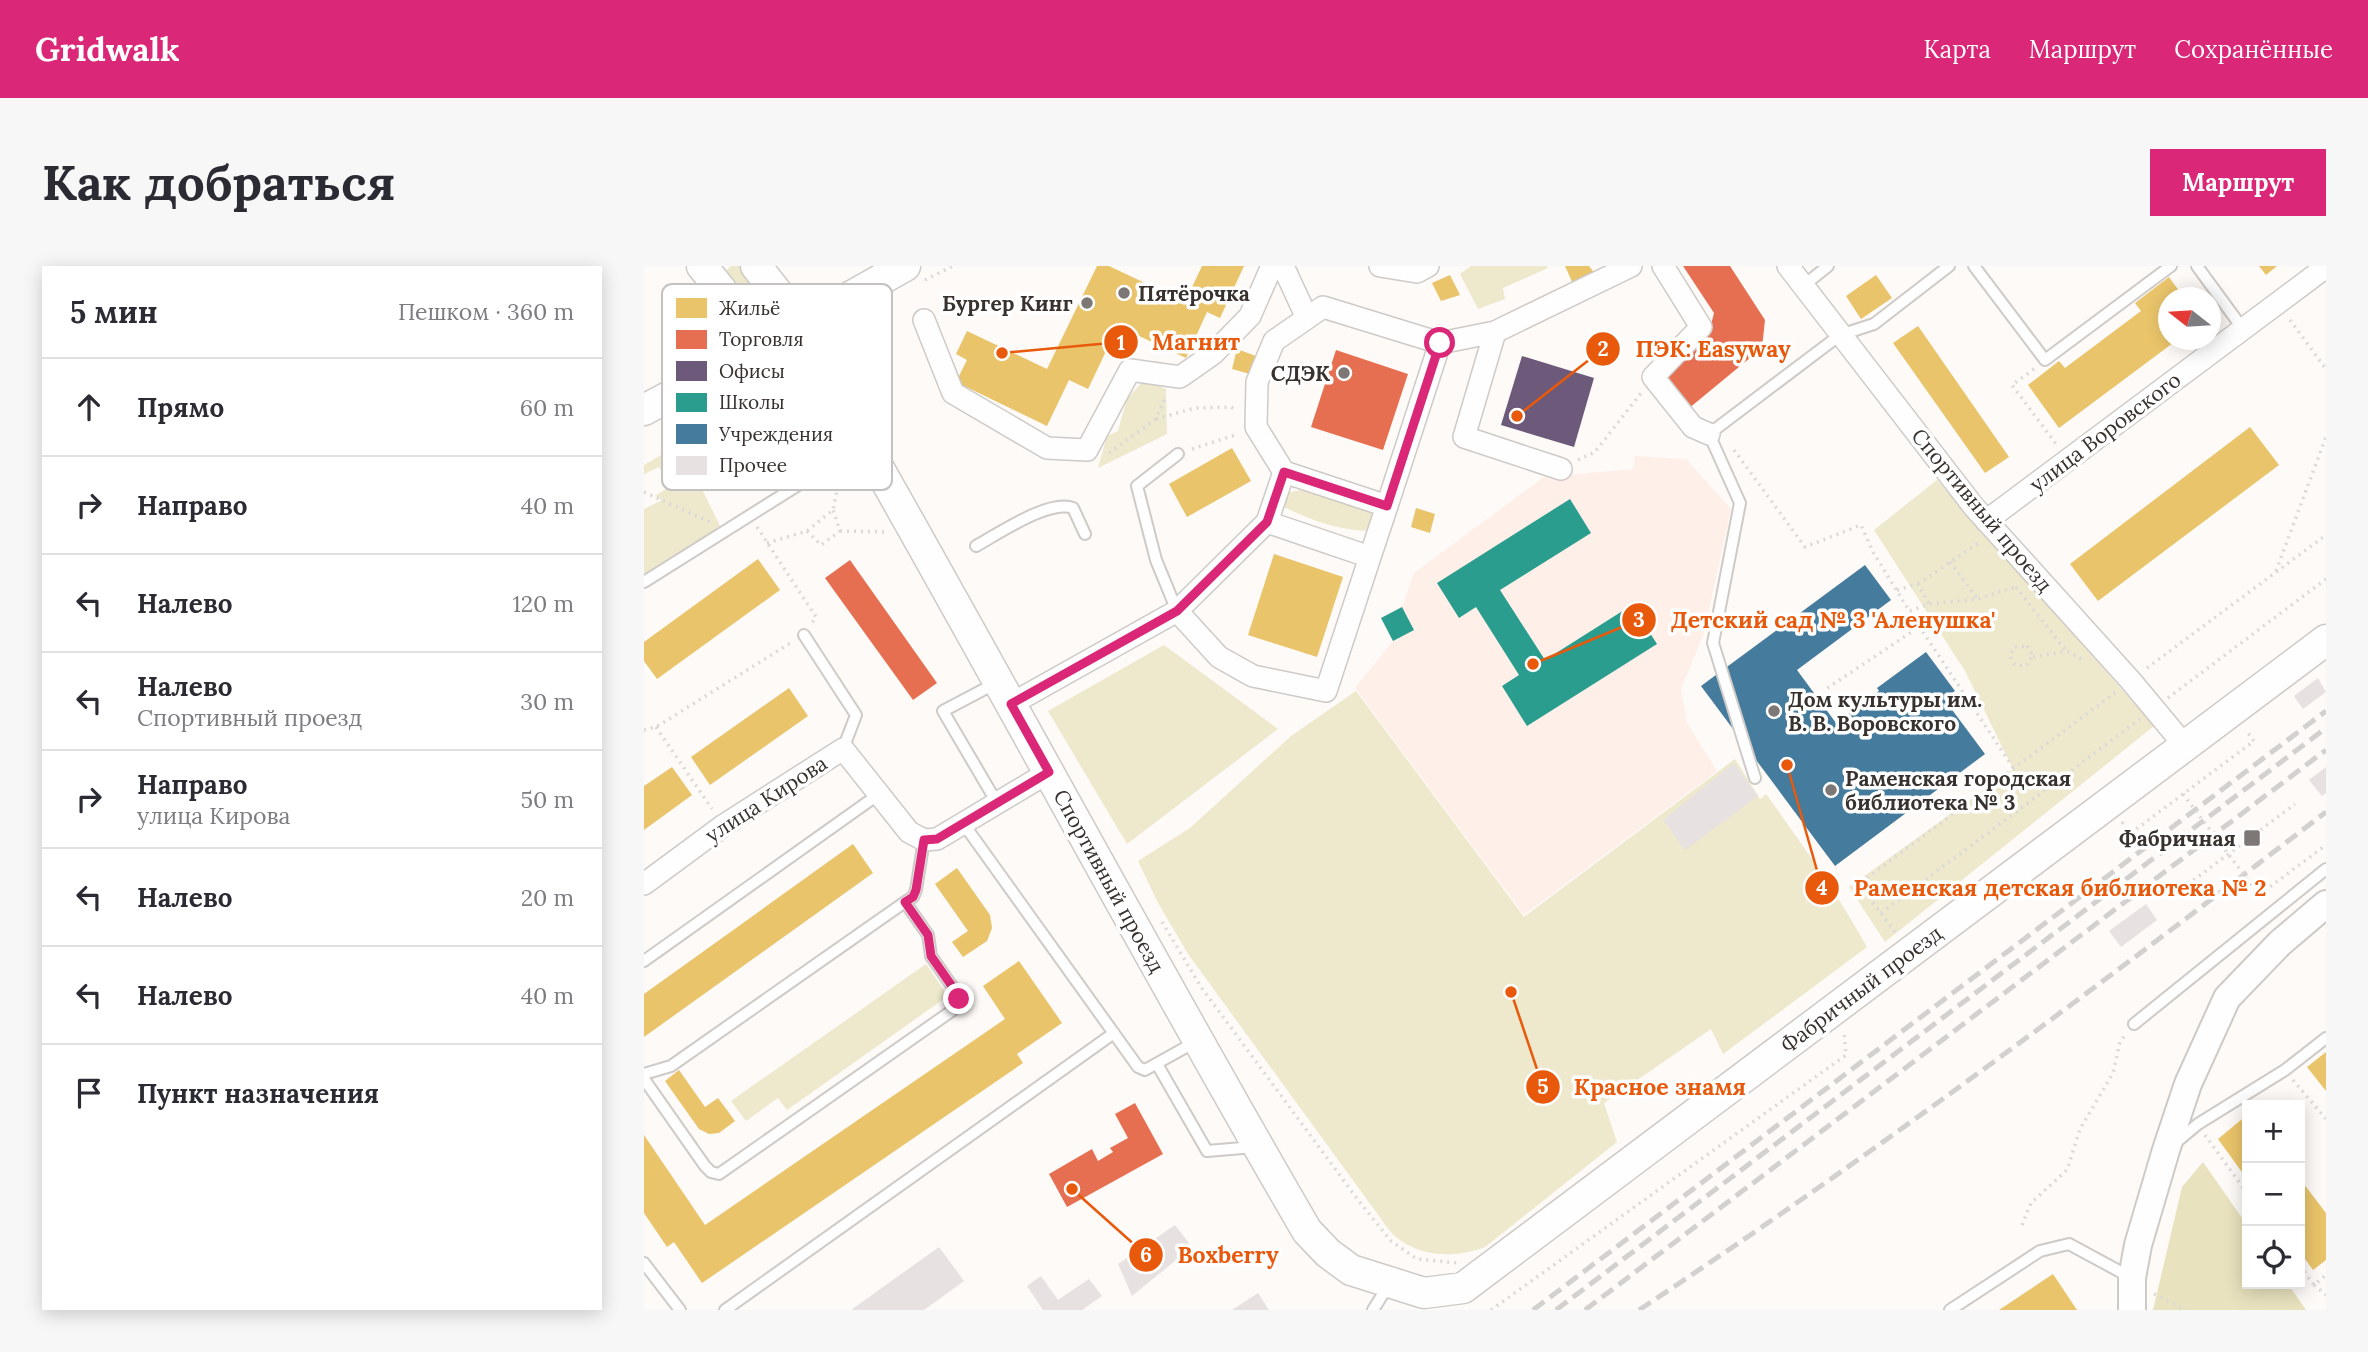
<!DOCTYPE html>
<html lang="ru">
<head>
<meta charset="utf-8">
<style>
  :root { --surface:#fff; --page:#f7f7f7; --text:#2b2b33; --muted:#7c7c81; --line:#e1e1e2; --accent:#db2777 }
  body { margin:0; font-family:Lora,serif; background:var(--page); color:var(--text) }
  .controls { position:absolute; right:21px; bottom:21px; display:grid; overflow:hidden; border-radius:0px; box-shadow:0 4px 18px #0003 }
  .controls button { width:63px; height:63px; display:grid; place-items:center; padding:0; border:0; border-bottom:2px solid var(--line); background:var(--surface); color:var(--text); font:35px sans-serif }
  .compass { position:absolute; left:1514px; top:21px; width:63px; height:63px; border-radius:50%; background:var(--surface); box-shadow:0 4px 18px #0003; rotate:287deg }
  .stop { position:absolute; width:21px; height:21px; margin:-16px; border:5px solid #db2777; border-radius:50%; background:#fff }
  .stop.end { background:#db2777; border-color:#fff; box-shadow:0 2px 7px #0008 }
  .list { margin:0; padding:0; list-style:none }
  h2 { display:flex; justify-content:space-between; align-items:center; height:91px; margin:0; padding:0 28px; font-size:30px }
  h2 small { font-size:23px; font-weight:400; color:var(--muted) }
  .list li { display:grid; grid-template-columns:46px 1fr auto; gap:21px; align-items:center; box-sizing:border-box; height:98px; padding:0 28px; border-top:2px solid var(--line) }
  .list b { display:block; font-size:26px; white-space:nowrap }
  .list p { margin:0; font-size:23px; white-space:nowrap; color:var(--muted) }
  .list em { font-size:23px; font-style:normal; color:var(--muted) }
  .icon { flex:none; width:38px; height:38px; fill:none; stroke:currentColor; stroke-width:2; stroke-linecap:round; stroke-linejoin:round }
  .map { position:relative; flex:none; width:1682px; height:1044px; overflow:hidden; border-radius:0px }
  header { display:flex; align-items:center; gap:42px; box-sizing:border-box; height:98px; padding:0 35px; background:var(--accent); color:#fff }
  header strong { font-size:33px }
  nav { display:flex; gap:38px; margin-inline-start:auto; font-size:24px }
  .intro { display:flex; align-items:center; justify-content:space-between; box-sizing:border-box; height:168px; padding:0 42px }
  h1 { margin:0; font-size:49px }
  .button { padding:18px 32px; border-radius:0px; background:var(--accent); color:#fff; font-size:24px; font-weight:700 }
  main { display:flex; gap:42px; padding:0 42px }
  aside { flex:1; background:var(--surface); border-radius:0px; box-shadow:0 4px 18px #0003 }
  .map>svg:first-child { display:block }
</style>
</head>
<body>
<header>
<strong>Gridwalk</strong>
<nav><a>Карта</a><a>Маршрут</a><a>Сохранённые</a></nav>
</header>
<div class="intro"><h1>Как добраться</h1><a class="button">Маршрут</a></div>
<main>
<aside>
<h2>5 мин<small>Пешком · 360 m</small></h2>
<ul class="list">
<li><svg class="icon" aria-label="ahead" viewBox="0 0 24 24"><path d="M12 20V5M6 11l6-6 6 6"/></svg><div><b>Прямо</b></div><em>60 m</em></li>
<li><svg class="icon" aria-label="right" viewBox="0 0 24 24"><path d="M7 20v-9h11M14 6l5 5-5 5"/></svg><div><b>Направо</b></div><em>40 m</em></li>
<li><svg class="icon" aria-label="left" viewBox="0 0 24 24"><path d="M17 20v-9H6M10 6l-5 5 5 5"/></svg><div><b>Налево</b></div><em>120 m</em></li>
<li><svg class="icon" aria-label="left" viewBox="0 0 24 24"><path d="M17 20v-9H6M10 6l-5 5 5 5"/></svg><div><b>Налево</b><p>Спортивный проезд</p></div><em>30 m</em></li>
<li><svg class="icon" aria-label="right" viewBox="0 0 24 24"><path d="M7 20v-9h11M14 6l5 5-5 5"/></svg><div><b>Направо</b><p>улица Кирова</p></div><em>50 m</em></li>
<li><svg class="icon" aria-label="left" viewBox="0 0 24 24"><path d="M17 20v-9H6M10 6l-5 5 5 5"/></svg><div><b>Налево</b></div><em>20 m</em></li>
<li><svg class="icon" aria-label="left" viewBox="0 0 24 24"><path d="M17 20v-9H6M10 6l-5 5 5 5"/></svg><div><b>Налево</b></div><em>40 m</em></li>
<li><svg class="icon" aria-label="arrive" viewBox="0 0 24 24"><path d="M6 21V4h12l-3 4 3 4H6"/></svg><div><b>Пункт назначения</b></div></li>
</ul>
</aside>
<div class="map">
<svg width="1682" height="1044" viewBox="0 0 1682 1044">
  <rect width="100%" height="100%" fill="#fdfaf7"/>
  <path fill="#fef0e8" d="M991 190 1042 193 1087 243 1060 367 1037 423 1043 457 1073 505 880 649 711 422 749 375 737 352 758 341 770 307 900 211 989 203Z"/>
  <path fill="#eee8cc" d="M87 0H98L112 16 93 32 75 11Z
    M827 0H903L904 2 859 22 861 33 834 43 816 8Z
    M500 114 522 123 523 168 454 202 463 170 474 165 483 133Z
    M36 178 76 260 0 313V243L18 234 11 230 26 220 15 201 0 208V199Z
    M1293 214 1510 460 1241 676 1205 621 1369 503 1321 405 1230 264Z
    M658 224 721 242 732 252 728 265C697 265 668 255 640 241V227Z
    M520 379 634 463 483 578 404 445Z
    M712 425 880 651 1091 493 1116 533 1122 528C1158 578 1193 627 1223 681L1079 788 1067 763 960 837 973 876 841 981C812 992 777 992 752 971 746 966 740 957 735 950L544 688 513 635 494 595 546 562 647 470Z
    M282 698 304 730 143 844 134 832 102 855 87 835Z"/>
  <path fill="#e8e2be" d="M1559 896 1603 959V1018H1644L1662 1044H1509L1538 921Z"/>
  <path fill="#e9c46a" d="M453 0H465L541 36 558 0H600L576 52 563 46 542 92 474 60 444 123 425 114 403 160 312 116 323 94 312 88 323 65 403 103Z
    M921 0H945L952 9 929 18Z
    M1615 0H1633L1622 9Z
    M806 9 816 29 797 35 788 17Z
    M1232 9 1248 32 1217 53 1202 30Z
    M1525 11 1540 32H1524V74H1533L1415 162 1384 119 1415 95 1421 102 1497 45 1491 37Z
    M1274 60 1365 191 1341 207 1249 77Z
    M593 83 612 90 606 108 588 103Z
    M1606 161 1635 199 1454 335 1426 298Z
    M588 182 607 215 543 251 525 218Z
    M772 242 791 248 786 267 767 261Z
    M630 288 699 311 673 391 604 369Z
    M114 293 136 324 13 413 0 395V376Z
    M145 422 164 450 66 519 47 491Z
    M28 501 48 529 0 564V520Z
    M209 578 229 607 0 771V728Z
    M313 602 346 649 348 662 343 675 319 691 308 676 324 665 291 618Z
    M375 695 418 757 373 788 379 797 58 1017 30 976 23 981 0 947V869L61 959 361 753 339 720Z
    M1682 786V825L1663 801Z
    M35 804 61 841 74 832 91 855 75 867 65 868 55 863 21 815Z
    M1603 849V913L1574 873Z
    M1656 913 1682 947V994L1669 1004 1656 986Z
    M1409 1008 1433 1044H1355Z"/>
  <path fill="#e76f51" d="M1039 0H1086L1121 54 1118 82 1044 143 1021 111 1063 74 1070 47Z
    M692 84 764 108 739 184 667 161Z
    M206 294 293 417 269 434 181 312Z
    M491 837 519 888 423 941 405 908 448 883 454 895 469 886 466 882 484 872 471 848Z"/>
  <path fill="#6d597a" d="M878 90 950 112 930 181 857 159Z"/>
  <path fill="#2a9d8f" d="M926 233 947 267 856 324 901 394 988 339 1013 378 883 460 858 420 875 409 832 341 815 352 793 317Z
    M758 341 770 364 749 375 737 352Z"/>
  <path fill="#457b9d" d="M1221 299 1247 334 1153 404 1192 457 1235 425 1233 422 1282 386 1311 425 1300 433 1341 488 1191 600 1057 420Z"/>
  <path fill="#e7e2e1" d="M1674 412 1682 426 1659 443 1650 430Z
    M1090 497 1114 530 1041 584 1019 554Z
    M1682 501V527L1678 530 1665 514Z
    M1502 638 1513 654 1477 681 1465 665Z
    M531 959 548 981 488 1030 474 998Z
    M295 981 320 1015 280 1044H207Z
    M397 1010 414 1034 445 1013 458 1030 438 1044H399L383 1020Z
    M614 1027 625 1044H588Z"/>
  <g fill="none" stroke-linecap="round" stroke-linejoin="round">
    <defs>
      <path id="service" d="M1330 0 1401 94 1527 0
        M1553 0 1599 63
        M1159 20 1184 0
        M332 280C354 268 405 233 429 242L441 268
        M0 316 218 179
        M533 345 512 294 493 220 534 188
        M160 369 212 449 199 483
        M1111 512 1069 377 1096 237 1065 168 1196 69 1230 58 1305 0
        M353 537 299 445 354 416
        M319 557 494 801 501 804 553 775
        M0 695 235 528
        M1490 758 1682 603
        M513 798 563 885 610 881
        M0 808 27 800 261 636
        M0 813 61 900 67 906 75 908 309 744 315 733 312 726 287 690 284 669 261 636 269 631 272 624 280 574
        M1530 878 1554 858 1641 804 1682 772
        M0 997 36 1044
        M81 1044 470 767
        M729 1044 744 1020
        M1306 1044 1396 985 1425 978 1486 1011"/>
      <path id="minor" d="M639 0 663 52
        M736 0 773 6 784 0
        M1019 0 1057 61 1009 111 1049 161 1065 168
        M1144 0 1330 241 1487 415 1541 480
        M280 54 309 127 403 182 443 184 486 104 536 111 569 88 606 50 628 0
        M796 77 743 240 640 206 612 161 613 116 630 75 679 41 796 77 851 66
        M917 203 820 171 851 66 987 0
        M640 206 623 256 726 291 743 240
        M1342 255 1682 1
        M623 256 533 345 575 391 609 410 682 425 726 291
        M367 438 533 345
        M0 618 80 559 199 483 265 566 280 574 293 573 405 506"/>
      <path id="tertiary" d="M1488 1044V1012L1494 979 1522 884 1544 818 1583 732 1636 677 1682 638"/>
      <path id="secondary" d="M58 0 121 79 183 110
        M112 0 158 58 189 122C350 402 501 687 663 965L684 987 707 1004 780 1027 819 1022 1682 374
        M0 144 121 79 261 0"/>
    </defs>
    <use href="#service" stroke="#cecac7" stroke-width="14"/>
    <use href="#minor" stroke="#cecac7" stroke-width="24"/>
    <use href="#tertiary" stroke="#cecac7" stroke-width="30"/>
    <use href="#secondary" stroke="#cecac7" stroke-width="33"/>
    <path stroke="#dbd9d8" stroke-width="3.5" stroke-dasharray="2 5" stroke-linecap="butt" d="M281 14 309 0
      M1646 54 1682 103
      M41 93 57 74 50 30
      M1390 103 1368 119 1412 178
      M212 110 213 78 228 48
      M512 153 551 142 587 141 592 144
      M548 183 594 168
      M1090 184 1161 281 1217 259 1229 286 1275 361 1182 423
      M465 187 512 153 522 130
      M934 194 951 186 997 127
      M0 226 66 256
      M113 261 172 351 168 357
      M163 265 177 279 196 265 189 244
      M196 265 243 266
      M123 277 163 265 189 244 196 210
      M1306 296 1334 333
      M1632 305 1682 171
      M1274 318 1336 276
      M1372 321 1422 385
      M1253 324 1274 318 1285 338
      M1266 345 1285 338 1334 333 1371 321
      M1275 360 1370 503
      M1383 380 1389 390 1382 400 1371 399 1366 390 1370 381Z
      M1389 391 1423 385 1440 395
      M1503 402 1682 269
      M1524 432 1682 313
      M12 461 68 543
      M0 464 12 461 148 376
      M1478 556 1487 567 1610 475 1602 464
      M1615 629 1682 579
      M1527 631 1651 538
      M1237 647 1496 453
      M518 656 557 721 714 934 747 975 773 993 814 997
      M1251 666 1215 618 1472 426
      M1649 814 1682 853
      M1561 869 1603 927
      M1378 959 1387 937 1423 904 1436 863 1469 807 1476 776 1482 768
      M1656 1000 1670 1019 1682 1009
      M1670 1019 1682 1029
      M1510 1028 1542 1044
      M847 1044 1202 789 1200 766"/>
    <use href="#service" stroke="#fffefe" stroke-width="10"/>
    <use href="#minor" stroke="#fffefe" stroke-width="21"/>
    <use href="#tertiary" stroke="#fffefe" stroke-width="26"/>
    <use href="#secondary" stroke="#fffefe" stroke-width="30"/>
    <path stroke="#d2d1d0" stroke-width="5" stroke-dasharray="14 7" stroke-linecap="butt" d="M889 1044 1682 445
      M912 1044 1682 462
      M941 1044 1682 484
      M995 1044C1231 888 1457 718 1682 546"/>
    <path stroke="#dbd9d8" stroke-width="3.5" stroke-dasharray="2 5" stroke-linecap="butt" d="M1539 528 1615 629"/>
  </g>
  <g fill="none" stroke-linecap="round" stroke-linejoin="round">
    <path stroke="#db2777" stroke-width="9" d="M315 733 312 726 287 690 284 669 261 636 269 631 272 624 280 574 293 573 405 506 367 438 533 345 623 256 640 206 743 240 796 77"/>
  </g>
  <g fill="#7d7875" stroke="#fff" stroke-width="2.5">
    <circle cx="480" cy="27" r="7"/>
    <circle cx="443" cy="37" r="7"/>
    <circle cx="700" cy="107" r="7"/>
    <circle cx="1130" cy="445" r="7"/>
    <circle cx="1187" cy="524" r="7"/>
    <rect x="1599" y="563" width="18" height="18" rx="3.5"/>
  </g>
  <g text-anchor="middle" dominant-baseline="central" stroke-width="7" stroke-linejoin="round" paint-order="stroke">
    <g font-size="21" font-weight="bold" fill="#38322f" stroke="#fff" text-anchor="start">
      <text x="494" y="27">Пятёрочка</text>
      <text x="429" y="37" text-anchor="end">Бургер Кинг</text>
      <text x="686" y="107" text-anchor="end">СДЭК</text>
      <text x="1144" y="433">Дом культуры им.<tspan x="1144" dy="24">В. В. Воровского</tspan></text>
      <text x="1201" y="512">Раменская городская<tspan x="1201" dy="24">библиотека № 3</tspan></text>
      <text x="1592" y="572" text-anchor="end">Фабричная</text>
    </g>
    <g font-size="21" fill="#38322f" stroke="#fff">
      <text transform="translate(1461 166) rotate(-37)">улица Воровского</text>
      <text transform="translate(1338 244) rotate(50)">Спортивный проезд</text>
      <text transform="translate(122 533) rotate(-33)">улица Кирова</text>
      <text transform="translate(465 615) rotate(61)">Спортивный проезд</text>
      <text transform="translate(1217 723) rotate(-37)">Фабричный проезд</text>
    </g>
  </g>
  <rect x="18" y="18" width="230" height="206" rx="10" fill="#fff" stroke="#c3c2c1" stroke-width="2"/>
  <rect x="32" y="32" width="31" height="20" fill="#e9c46a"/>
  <rect x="32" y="64" width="31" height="19" fill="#e76f51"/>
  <rect x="32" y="95" width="31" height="20" fill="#6d597a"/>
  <rect x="32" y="127" width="31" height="19" fill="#2a9d8f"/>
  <rect x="32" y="158" width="31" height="20" fill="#457b9d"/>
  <rect x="32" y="190" width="31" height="19" fill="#e7e2e1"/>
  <g font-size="19" fill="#38322f">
    <text x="75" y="49">Жильё</text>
    <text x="75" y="80">Торговля</text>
    <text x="75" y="112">Офисы</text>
    <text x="75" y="143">Школы</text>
    <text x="75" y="175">Учреждения</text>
    <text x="75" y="206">Прочее</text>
  </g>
  <path fill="none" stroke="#e8590c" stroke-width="2.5" d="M358 87L477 76M873 150L959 83M889 398L995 354M1143 499L1178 622M867 726L899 821M428 923L502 989"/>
  <g fill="#e8590c" stroke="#fff" stroke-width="2.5">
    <circle cx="358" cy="87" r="7"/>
    <circle cx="873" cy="150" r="7"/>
    <circle cx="889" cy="398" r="7"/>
    <circle cx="1143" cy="499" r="7"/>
    <circle cx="867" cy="726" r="7"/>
    <circle cx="428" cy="923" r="7"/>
    <circle cx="477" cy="76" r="18"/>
    <circle cx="959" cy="83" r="18"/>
    <circle cx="995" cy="354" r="18"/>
    <circle cx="1178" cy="622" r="18"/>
    <circle cx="899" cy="821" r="18"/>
    <circle cx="502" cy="989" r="18"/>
  </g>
  <g font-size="21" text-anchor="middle" font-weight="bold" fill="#fff">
    <text x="477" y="84">1</text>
    <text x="959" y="90">2</text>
    <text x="995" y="361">3</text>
    <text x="1178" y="629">4</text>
    <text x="899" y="828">5</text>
    <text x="502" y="996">6</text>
  </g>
  <g font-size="23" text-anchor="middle" font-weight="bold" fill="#e8590c" stroke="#fff" stroke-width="7" stroke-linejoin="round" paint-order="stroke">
    <text x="552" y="84">Магнит</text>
    <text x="1069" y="91">ПЭК: Easyway</text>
    <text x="1189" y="362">Детский сад № 3 'Аленушка'</text>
    <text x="1416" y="630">Раменская детская библиотека № 2</text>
    <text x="1016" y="829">Красное знамя</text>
    <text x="584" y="997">Boxberry</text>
  </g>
</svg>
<div class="controls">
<button>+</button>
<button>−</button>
<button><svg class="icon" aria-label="locate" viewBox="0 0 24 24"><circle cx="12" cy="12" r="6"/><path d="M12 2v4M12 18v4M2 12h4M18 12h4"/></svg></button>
</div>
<svg class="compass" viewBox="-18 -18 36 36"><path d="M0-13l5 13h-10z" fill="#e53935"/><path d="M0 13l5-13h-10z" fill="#7c7c81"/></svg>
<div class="stop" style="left:796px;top:77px"></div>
<div class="stop end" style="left:315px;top:733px"></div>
</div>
</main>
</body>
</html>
